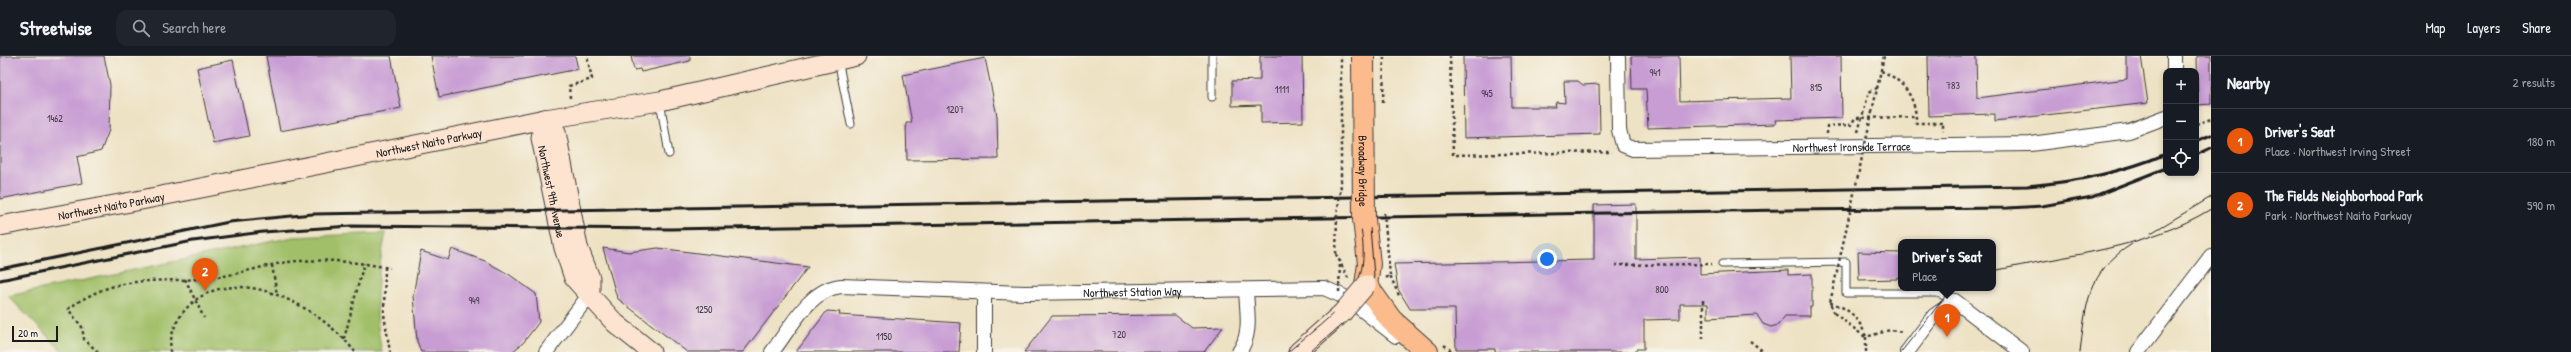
<!DOCTYPE html>
<html lang="en">
<head>
<meta charset="utf-8">
<style>
  :root { --surface:#171b24; --page:#20242c; --text:#f1f3f6; --muted:#9ea1a6; --line:#363941; --accent:#ea580c }
  body { margin:0; font-family:"Patrick Hand",sans-serif; background:var(--page); color:var(--text) }
  .controls { position:absolute; right:12px; top:12px; display:grid; overflow:hidden; border-radius:8px; box-shadow:0 2px 6px #0003 }
  .controls button { width:36px; height:36px; display:grid; place-items:center; padding:0; border:0; border-bottom:1px solid var(--line); background:var(--surface); color:var(--text); font:20px sans-serif }
  .scale { position:absolute; left:12px; bottom:10px; width:46px; box-sizing:border-box; padding-left:4px; border:2px solid #1c1c1c; border-top:0; font-size:11px; line-height:14px; white-space:nowrap; color:#1c1c1c; -webkit-text-stroke:3px #f7f3e8; paint-order:stroke }
  .you { position:absolute; left:1547px; top:203px; width:14px; height:14px; margin:-10px; border:3px solid #fff; border-radius:50%; background:#1a73e8; box-shadow:0 0 0 6px #1a73e833 }
  .badge { display:grid; place-items:center; width:26px; height:26px; border-radius:50%; background:var(--accent); color:#fff; font-size:13px; font-weight:700 }
  .pin { position:absolute; translate:-50% -33px; filter:drop-shadow(0 1px 2px #0008) }
  .pin::after { content:''; position:absolute; top:21px; width:14px; height:12px; background:inherit; clip-path:polygon(0 0,100% 0,50% 100%) }
  .popup { position:absolute; left:1898px; top:183px; width:98px; height:52px; box-sizing:border-box; display:grid; place-content:center; border-radius:8px; background:var(--surface); filter:drop-shadow(0 1px 3px #0005); font-size:13px; white-space:nowrap; color:var(--muted) }
  .popup b { font-size:15px; color:var(--text) }
  .popup::after { content:''; position:absolute; left:50%; top:100%; margin-left:-8px; border:8px solid transparent; border-top-color:var(--surface) }
  .list { margin:0; padding:0; list-style:none }
  h2 { display:flex; justify-content:space-between; align-items:center; height:52px; margin:0; padding:0 16px; font-size:17px }
  h2 small { font-size:13px; font-weight:400; color:var(--muted) }
  .list li { display:grid; grid-template-columns:26px 1fr auto; gap:12px; align-items:center; box-sizing:border-box; height:64px; padding:0 16px; border-top:1px solid var(--line) }
  .list b { display:block; font-size:15px; white-space:nowrap }
  .list p { margin:0; font-size:13px; white-space:nowrap; color:var(--muted) }
  .list em { font-size:13px; font-style:normal; color:var(--muted) }
  .icon { flex:none; width:22px; height:22px; fill:none; stroke:currentColor; stroke-width:2; stroke-linecap:round; stroke-linejoin:round }
  .map { position:relative; flex:none; width:2211px; height:296px; overflow:hidden }
  header { display:flex; align-items:center; gap:24px; box-sizing:border-box; height:56px; padding:0 20px; background:var(--surface); border-bottom:1px solid var(--line) }
  header strong { font-size:19px }
  nav { display:flex; gap:22px; margin-inline-start:auto; font-size:14px }
  .search { width:280px; height:36px; background:var(--page); display:flex; align-items:center; gap:10px; box-sizing:border-box; padding:0 14px; border-radius:12px; color:var(--muted); font-size:15px }
  main { display:flex }
  aside { flex:1; background:var(--surface) }
  .map>svg:first-child { display:block }
</style>
</head>
<body>
<header>
<strong>Streetwise</strong>
<div class="search"><svg class="icon" aria-label="search" viewBox="0 0 24 24"><circle cx="10" cy="10" r="6"/><path d="M15 15l6 6"/></svg>Search here</div>
<nav><a>Map</a><a>Layers</a><a>Share</a></nav>
</header>
<main>
<div class="map">
<svg width="2211" height="296" viewBox="0 0 2211 296">
  <rect width="100%" height="100%" fill="#f7f3e8"/>
  <filter id="ink" filterUnits="userSpaceOnUse"><feTurbulence type="fractalNoise" baseFrequency=".025" numOctaves="2"/><feDisplacementMap in="SourceGraphic" scale="8" xChannelSelector="R" yChannelSelector="G"/><feConvolveMatrix kernelMatrix="1 2 1 2 8 2 1 2 1" color-interpolation-filters="sRGB"/></filter>
  <filter id="wash" filterUnits="userSpaceOnUse"><feTurbulence type="fractalNoise" baseFrequency=".012" numOctaves="4" result="noise"/><feDisplacementMap in="SourceGraphic" scale="16" xChannelSelector="R" yChannelSelector="G"/><feGaussianBlur stdDeviation="0.9" result="paint"/><feColorMatrix in="noise" values="0 0 0 0 0 0 0 0 0 0 0 0 0 0 0 0 0 1.4 0 .05"/><feComposite in="paint" operator="in"/></filter>
  <g filter="url(#wash)">
    <rect width="100%" height="100%" fill="#eee2c4"/>
    <path fill="#a0bf67" stroke="#5e6e42" d="M386 177C377 218 373 255 382 296H63L8 240 293 181Z"/>
    <g id="blocks">
      <path fill="#c89dd4" d="M0 0H104L110 29 109 74 101 95 77 101 82 127 0 143Z
        M266 0H391L401 52 280 75Z
        M431 0H575L578 13 439 41Z
        M631 0H690V5L641 16 640 13 634 14Z
        M1260 0H1302L1303 66 1261 67V49L1232 50V25L1260 24Z
        M1463 0H1511L1512 51H1555L1556 46 1565 47 1564 25H1578L1583 29 1599 28 1600 78 1464 82Z
        M1631 0H1679L1680 45 1791 42 1790 0H1841L1842 62 1775 64 1776 68 1648 72 1646 33H1632Z
        M1928 0H1976L1977 42 2127 23V0H2141L2148 47 1995 65V58L1929 60Z
        M2197 0H2211V48L2198 49Z
        M985 2 997 60 998 103 907 104 906 67H912L903 19Z
        M233 4 249 80 213 87 197 12Z
        M1636 148V203L1700 201V218L1788 214V219L1812 218V251H1810V260H1785L1778 269 1771 271 1763 268 1757 259 1708 262V248H1680V263L1644 264V293H1636V296H1495V293H1456L1455 253H1410L1398 233 1394 208 1594 204V149Z
        M603 192 629 196 658 192 808 211 743 296H687L617 242Z
        M452 193 485 205 510 219 536 238 539 266 523 287 512 296H421L417 285 413 240 421 195 448 204Z
        M1858 196 1901 197V221H1897V223L1859 224Z
        M827 255 840 256 839 259 961 267 959 296H796Z
        M1175 259 1192 272 1223 271 1204 296H1024L1052 260Z"/>
    </g>
  </g>
  <g filter="url(#ink)">
    <use href="#blocks" fill-opacity="0" stroke="#3c3a35" stroke-width="1"/>
    <g fill="none" stroke-linecap="round" stroke-linejoin="round">
      <defs>
        <path id="lane" d="M1212 0V41
          M838 4 851 68
          M660 45 669 98
          M1722 208 1846 206V237H1938L1955 245"/>
        <g id="street">
          <path id="s1" d="M1618 0 1619 74 1623 89 1633 93 2031 88 2129 75 2166 61"/>
          <path d="M2174 15V0"/>
          <path d="M984 237V296"/>
          <path d="M546 296 590 238"/>
          <path id="s2" d="M772 296C790 273 809 233 841 230L1025 237 1324 232 1347 242 1396 280"/>
          <path d="M1239 296C1252 278 1247 256 1246 235"/>
          <path d="M1907 296 1934 260 1955 245 2022 296"/>
          <path d="M2138 296 2211 200"/>
        </g>
        <g id="secondary">
          <path id="s3" d="M545 63 541 82 564 192 574 222 615 267 651 296"/>
          <path d="M545 63 556 76 578 191 590 222V238"/>
          <path id="s4" d="M0 170 136 145 545 63 660 45 856 0"/>
          <path d="M1298 296 1342 257"/>
        </g>
        <path id="primary" d="M1364 163 1369 208 1366 229 1391 264 1427 296"/>
      </defs>
      <use href="#lane" stroke="#3c3a35" stroke-width="9"/>
      <use href="#street" stroke="#3c3a35" stroke-width="16"/>
      <use href="#secondary" stroke="#3c3a35" stroke-width="21"/>
      <use href="#primary" stroke="#3c3a35" stroke-width="24"/>
      <path stroke="#3c3a35" stroke-width="2.5" stroke-dasharray="3 3" stroke-linecap="butt" d="M1450 0 1453 99 1612 96
        M1881 15C1903 23 1917 43 1916 67H1943V75
        M570 42 569 30 592 23 587 0
        M1872 56 1884 0
        M2196 68 2211 63
        M1858 76 1869 36 1877 32
        M1827 78V70L1851 69 1855 62 1916 61
        M1336 198 1348 222
        M272 209 277 239
        M1615 209 1712 208
        M385 211 384 258 390 296
        M1386 222 1390 219 1400 242
        M185 223 204 262
        M1703 244V284
        M1830 247C1848 251 1860 263 1866 281
        M1834 257 1865 281
        M344 283 364 207
        M1750 285 1764 296
        M1444 289 1453 296
        M98 296 84 283 82 271 68 253C119 216 154 228 210 222 237 219 261 210 288 206 322 202 357 206 390 212
        M170 296C170 277 177 260 192 247 241 205 323 254 355 296
        M1866 296V281L1890 274 1903 276"/>
      <use href="#lane" stroke="#fff" stroke-width="7"/>
      <use href="#street" stroke="#fff" stroke-width="14"/>
      <use href="#secondary" stroke="#fde4d1" stroke-width="19"/>
      <use href="#primary" stroke="#fbbb8d" stroke-width="22"/>
      <path stroke="#1c1c1c" stroke-width="1" d="M2151 177 2211 141
        M1993 215C2066 199 2146 193 2211 153
        M1288 296C1308 278 1346 252 1357 227 1369 200 1360 177 1359 149 1357 100 1359 50 1360 0
        M1310 296C1333 275 1368 252 1374 220L1366 123V0
        M1901 296 1952 232
        M2080 296C2086 248 2087 216 2132 188"/>
      <path stroke="#1c1c1c" stroke-width="3" d="M2196 85 2211 79
        M2196 99 2211 92
        M0 213 229 166 313 158 2027 130C2075 126 2121 117 2166 98
        M0 224 193 185 263 176 351 170 670 173 1790 154 2008 152 2042 150 2092 141 2166 112"/>
      <defs>
        <path id="secondary-bridge" d="M1342 257 1366 229"/>
        <g id="primary-bridge">
          <path id="s5" d="M1363 0 1364 163"/>
        </g>
      </defs>
      <use href="#secondary-bridge" stroke="#3c3a35" stroke-width="21" stroke-linecap="butt"/>
      <use href="#primary-bridge" stroke="#3c3a35" stroke-width="24" stroke-linecap="butt"/>
      <path stroke="#3c3a35" stroke-width="2.5" stroke-dasharray="3 3" stroke-linecap="butt" d="M1383 46 1384 0
        M1384 157 1390 219
        M1336 198 1337 160 1341 129V0
        M1339 236 1340 204
        M1834 257 1830 247 1872 56"/>
      <use href="#secondary-bridge" stroke="#fde4d1" stroke-width="19"/>
      <use href="#primary-bridge" stroke="#fbbb8d" stroke-width="22"/>
    </g>
  </g>
  <g text-anchor="middle" dominant-baseline="central" stroke-width="3" stroke-linejoin="round" paint-order="stroke">
    <g font-size="10" fill="#473c4a">
      <text x="1655" y="16">941</text>
      <text x="1953" y="29">783</text>
      <text x="1816" y="31">815</text>
      <text x="1282" y="33">1111</text>
      <text x="1487" y="37">945</text>
      <text x="955" y="53">1207</text>
      <text x="55" y="62">1462</text>
      <text x="1662" y="233">800</text>
      <text x="474" y="244">949</text>
      <text x="704" y="253">1250</text>
      <text x="1119" y="278">720</text>
      <text x="884" y="280">1150</text>
    </g>
    <g font-size="12" fill="#1c1c1c" stroke="#f7f3e8">
      <text stroke="none"><textPath href="#s4" startOffset="437">Northwest Naito Parkway</textPath></text>
      <text stroke="none"><textPath href="#s1" startOffset="319">Northwest Ironside Terrace</textPath></text>
      <text stroke="none"><textPath href="#s5" startOffset="115">Broadway Bridge</textPath></text>
      <text stroke="none"><textPath href="#s3" startOffset="74">Northwest 9th Avenue</textPath></text>
      <text stroke="none"><textPath href="#s4" startOffset="113">Northwest Naito Parkway</textPath></text>
      <text stroke="none"><textPath href="#s2" startOffset="390">Northwest Station Way</textPath></text>
    </g>
  </g>
</svg>
<div class="controls">
<button>+</button>
<button>−</button>
<button><svg class="icon" aria-label="locate" viewBox="0 0 24 24"><circle cx="12" cy="12" r="6"/><path d="M12 2v4M12 18v4M2 12h4M18 12h4"/></svg></button>
</div>
<div class="scale">20 m</div>
<div class="you"></div>
<div class="pin badge" style="left:1947px;top:281px">1</div>
<div class="popup"><b>Driver's Seat</b>Place</div>
<div class="pin badge" style="left:205px;top:235px">2</div>
</div>
<aside>
<h2>Nearby<small>2 results</small></h2>
<ul class="list">
<li><span class="badge">1</span><div><b>Driver's Seat</b><p>Place · Northwest Irving Street</p></div><em>180 m</em></li>
<li><span class="badge">2</span><div><b>The Fields Neighborhood Park</b><p>Park · Northwest Naito Parkway</p></div><em>590 m</em></li>
</ul>
</aside>
</main>
</body>
</html>
